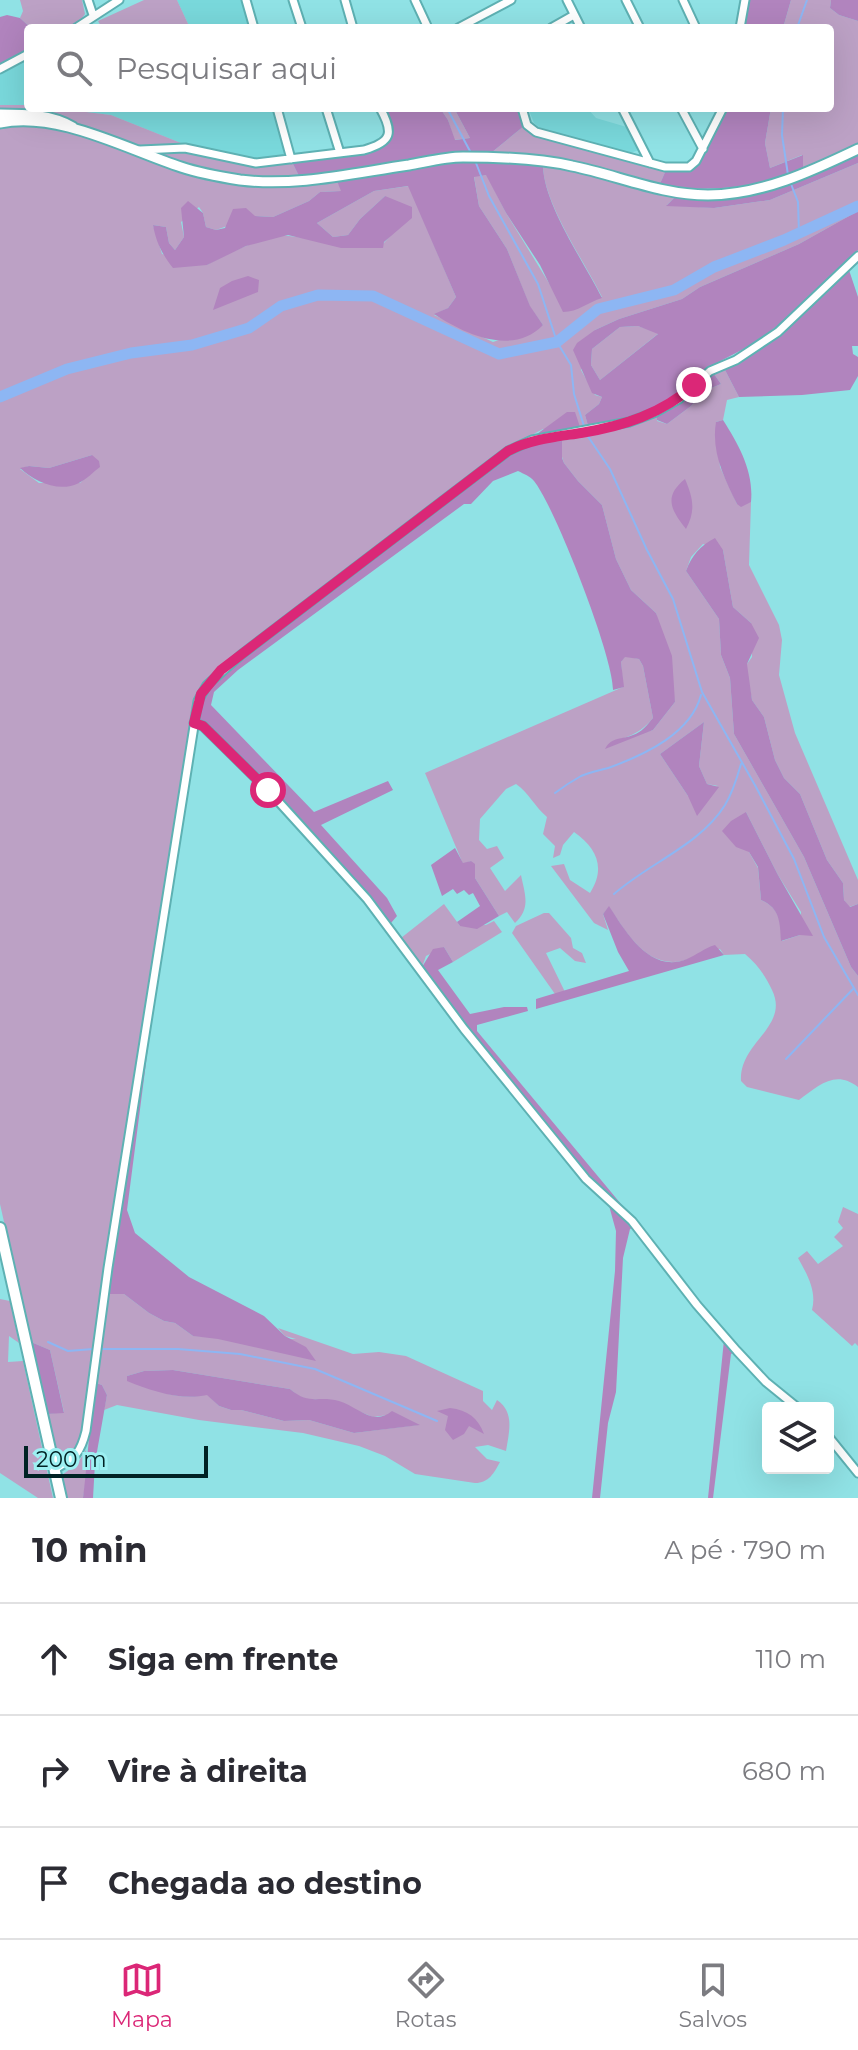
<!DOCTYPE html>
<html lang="pt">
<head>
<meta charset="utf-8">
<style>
  :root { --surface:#fff; --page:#f7f7f7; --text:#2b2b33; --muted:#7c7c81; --line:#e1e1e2; --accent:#db2777 }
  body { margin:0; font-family:Montserrat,sans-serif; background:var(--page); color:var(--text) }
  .controls { position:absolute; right:24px; bottom:24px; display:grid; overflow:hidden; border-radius:8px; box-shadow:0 8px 32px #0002 }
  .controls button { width:72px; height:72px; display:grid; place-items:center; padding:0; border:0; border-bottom:2px solid var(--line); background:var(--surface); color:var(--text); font:40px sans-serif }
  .scale { position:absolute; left:24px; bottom:20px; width:184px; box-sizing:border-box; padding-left:8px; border:4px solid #002224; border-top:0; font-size:22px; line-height:28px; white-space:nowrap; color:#002224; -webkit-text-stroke:6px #9df0f2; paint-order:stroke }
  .stop { position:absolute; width:24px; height:24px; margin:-18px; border:6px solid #db2777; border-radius:50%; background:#fff }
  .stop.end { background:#db2777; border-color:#fff; box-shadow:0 2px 8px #0008 }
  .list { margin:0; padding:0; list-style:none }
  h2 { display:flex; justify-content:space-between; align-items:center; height:104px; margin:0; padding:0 32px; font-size:34px }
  h2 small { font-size:26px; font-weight:400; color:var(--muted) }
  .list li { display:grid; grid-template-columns:52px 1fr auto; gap:24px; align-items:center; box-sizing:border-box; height:112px; padding:0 32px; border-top:2px solid var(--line) }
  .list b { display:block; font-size:30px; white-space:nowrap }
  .list em { font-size:26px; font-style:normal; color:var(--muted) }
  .icon { flex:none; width:44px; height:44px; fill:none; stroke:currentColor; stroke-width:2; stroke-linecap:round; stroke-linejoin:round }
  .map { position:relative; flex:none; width:858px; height:1498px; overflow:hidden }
  .search { position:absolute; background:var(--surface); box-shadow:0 8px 32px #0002; left:24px; right:24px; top:24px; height:88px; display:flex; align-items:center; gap:20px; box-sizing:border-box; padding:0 28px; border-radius:8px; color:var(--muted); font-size:30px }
  .sheet { height:440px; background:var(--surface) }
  nav { display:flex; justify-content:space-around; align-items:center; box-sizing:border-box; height:112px; border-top:2px solid var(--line); background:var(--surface); font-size:22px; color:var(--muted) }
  nav a { display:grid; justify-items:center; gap:4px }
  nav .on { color:var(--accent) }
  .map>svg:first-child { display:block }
</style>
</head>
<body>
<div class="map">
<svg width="858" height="1498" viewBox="0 0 858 1498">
  <rect width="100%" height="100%" fill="#90e2e5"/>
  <path fill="#79d8db" d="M177 0H242L250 28H190Z
    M28 59V105H0V74Z
    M53 108H273L286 152 282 156 252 158 221 153 186 145 111 115Z
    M528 108H587L596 118 630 128 639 150 630 153 540 128 534 123Z"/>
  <path fill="#bca1c5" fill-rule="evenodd" d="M20 0H82L85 14C73 33 52 28 31 28L20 18 23 11Z
    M144 0H177L190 28H102L98 21Z
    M791 0H831L830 8 839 15 858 21V143L803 168 802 155 770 168 765 143 771 108H830V28H783Z
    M0 105H28V108H53L111 115 186 145H127L0 111Z
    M440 108H454L470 138 454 140 448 120Z
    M23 124C83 130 138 158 196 175 243 188 290 187 337 181L342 191 320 192 309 201 273 217 255 216 216 230 206 227 203 213 199 207 181 222 184 237 175 250 169 243 166 227 153 225 162 254 207 265C224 255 270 233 289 236 320 240 351 247 383 248L382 245 394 232 385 196 360 219 348 235 333 237 317 223 374 191 409 186 456 297 448 308 434 315 493 342 543 325 530 307 507 249 479 206 474 176 487 175 506 213 552 288 587 303 602 297C584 261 544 204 543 166 589 166 631 191 675 197L667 205 714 208 770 200 858 163V211L799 244 700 287 682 299 619 319 595 330 581 370 595 395 602 397 599 404 585 415 589 429H543L504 450 218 669 203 683 194 703 105 1268 83 1430 76 1452 59 1465 47 1414 64 1412 50 1350 31 1342 0 1204V127ZM92 455V472L80 483H39L20 469 29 466 49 468Z
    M524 126 532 135 649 168 666 170 659 186 491 153Z
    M184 150 220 159 292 162 300 178C253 182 196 174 153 153Z
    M638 326 659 333 600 380 591 365 592 349 620 327Z
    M725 370 739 397 727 400 723 420 716 422 720 467 737 504 751 502 749 565 779 625 782 640 779 675 795 733 858 880V904L849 907 844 900 843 883 827 860 800 794 784 778 775 760 764 717 752 700 747 673V664L752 657 751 623 733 607 723 550 703 544 691 557 686 571 719 619 721 655 730 678 734 734 804 857 851 967 858 976V1087C835 1069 818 1086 799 1100L747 1087 741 1081C739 1042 790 1027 772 990 765 975 757 964 745 954L724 955 720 949C707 952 694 958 682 961 646 968 627 933 609 907L603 914 608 930 594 923 551 866 564 864 570 880 590 893C606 868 597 848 574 832L563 845 560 855 553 858 555 846 543 834 547 817C535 807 529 793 516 784L506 789 480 819 479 840 487 849 497 846 504 858 490 868 505 891 521 875C525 895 531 908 515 923L507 912 499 916 475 878 471 861 463 864 425 773 623 687 621 662 625 656 639 659 643 666 653 718C640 734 626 738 606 744L653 730 675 702 656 613 631 590 616 559 602 505 578 481 564 463 562 457V441L630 426 657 416V421L667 424 691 406 704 391 721 384 714 374ZM704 722 699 766 707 784 718 786 688 796 660 754ZM746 812 778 875 801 912 800 935 782 941C781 922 780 908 761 900L758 868 749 852Z
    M444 904 460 926 486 925 494 921 502 932 453 962 444 947 426 956 422 967 401 938Z
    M544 913H549L571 938 573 948 582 953 586 963 575 961 560 948 546 953 565 992 555 994 512 933 516 926Z
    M843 1207 858 1214V1346L855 1343 852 1346 812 1310C817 1291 807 1274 798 1258L807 1251 818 1264 843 1246 834 1237 843 1228 838 1222Z
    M109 1294H124L149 1313 164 1321 175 1323 193 1336 296 1339 285 1336 278 1328 353 1354 379 1352 406 1356 483 1391V1401L492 1410 497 1400C515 1412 509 1432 506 1451L488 1445 475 1447 487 1459 500 1462C494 1473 489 1483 475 1483L415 1474 385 1456 359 1446 303 1433 199 1420 117 1405 104 1410 107 1395 102 1385 96 1383 100 1343ZM173 1370 290 1389 302 1399 331 1400 373 1417 388 1415 417 1425 354 1433 309 1420 284 1421 241 1410H231L219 1406 207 1394C180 1402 150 1390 127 1376L144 1371Z
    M0 1299 10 1301 19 1343 9 1336 8 1362 23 1361 53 1498H38L0 1473Z
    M86 1450 87 1474 83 1498H67L62 1475 77 1464Z"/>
  <path fill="#b184be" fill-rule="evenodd" d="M747 0H791L783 28H743Z
    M831 0H858V21L839 15 830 8Z
    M7 15 20 18 31 28H28V50L0 65V17Z
    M383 108H440L448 120 455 140 470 138 454 108H520L524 126 491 153 300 178 292 162C316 159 385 160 392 131 394 124 386 114 383 108Z
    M725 108H771L765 143 770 168 803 155V168C756 189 710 192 659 186L666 170 690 169 706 150Z
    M858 153V163L770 200 714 208 666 206 675 197C743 205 796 176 858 153Z
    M489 161 543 166C544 205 584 262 602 298 588 302 578 312 563 312L540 265 506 213 486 175 474 177 479 206 507 249 530 306 543 325C513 356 466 335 434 314L448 308 456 297 408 186 374 191 317 223 333 237 348 235 360 219 385 196 412 207V218L384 242 383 248H341L288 235 246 246 207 265 173 268C162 254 156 242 153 225L166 227 169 243 175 250 184 237 181 208 188 201 203 213 206 227 216 230 225 228 233 209 246 208 255 216 273 217 309 201 320 192 341 191 337 181 459 162Z
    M858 211V250L791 315 757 342 707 368 675 397 652 409 589 429 585 415 599 404 602 397 592 393 573 350 577 343 595 330 619 319 682 299 700 287 799 244ZM638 326 658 334 600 380 591 365 592 349 620 327Z
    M849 270 858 297V346H852L853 354 858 357V376L850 390 802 395 739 397 725 370C774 346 810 306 849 270Z
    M248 276 259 280 258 292 213 310 220 288 232 281Z
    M714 374 721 384 704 391 691 406 667 424 657 420V416L680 401Z
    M567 412H575L581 430 537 434Z
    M723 420C739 445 754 472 751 502L741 507 737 504C724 478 711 451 716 422Z
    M562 441V458L564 463 578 481 602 505 616 559 631 590 656 613 672 656 675 702 653 730 605 749C612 736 622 740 633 735 642 732 647 725 653 718L643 666 639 659 625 657 621 662 624 687 613 690C614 658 555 507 534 481 530 476 524 474 518 471L493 481 471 504H464L238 670 214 692 211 705 314 812 388 781 393 790 321 825 387 898 397 916 391 923 271 789 201 722 198 718C204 686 220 677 243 657L509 452 534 443Z
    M92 455 99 461 100 467C93 472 87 479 79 483 59 493 35 482 20 468L29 466 49 468Z
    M685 479C693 498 696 510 686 529 670 509 664 496 685 479Z
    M715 538 723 550 733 607 751 623 759 638 747 664 752 700 764 717 775 760 784 778 800 794 827 860 843 883 844 900 850 907 858 904V976L851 967 804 857 734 734 730 678 721 655 719 619 686 571C692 555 700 546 715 538Z
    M704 722 699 766 707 784 719 787 697 816 688 796 660 754Z
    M746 812 778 875 813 936 800 935 781 941C780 922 780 908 761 900L758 867 749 852 736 847 722 831 731 821Z
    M455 848 463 863 471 861 475 864V878L499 916 477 929 460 926 457 922 480 906 473 893 469 895 464 890 457 894 453 889 442 896 431 865Z
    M609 906C626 932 650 974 687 959 697 955 704 948 715 945L724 955 536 1009V999L629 971 618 952 603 914Z
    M444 947 453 962 438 970 470 1014 504 1007H527L528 1011 477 1025V1031L626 1210 589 1177 465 1027 422 967 433 949Z
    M154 1001 127 1210 135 1233 189 1277 264 1316 285 1336 306 1347 316 1361 218 1339 193 1336 175 1323 164 1321 149 1313 124 1294H109Z
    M608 1202 635 1227 630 1229 623 1258 616 1392 608 1423 600 1498H592L615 1271 616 1231Z
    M724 1340 735 1352 731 1354 713 1498H708Z
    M31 1342 50 1350 64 1413 47 1414Z
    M173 1370 290 1389C310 1406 318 1395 339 1401 357 1406 373 1427 392 1411L420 1425 354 1433 309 1420 284 1421 241 1410H231L219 1406 207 1395C182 1401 151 1391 127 1381V1376L144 1371Z
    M96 1383 102 1385 107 1395 95 1463 93 1498H83C88 1459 89 1423 96 1383Z
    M450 1408C468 1410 478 1418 484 1434L469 1426 464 1434 453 1440 445 1430 448 1416 437 1411Z"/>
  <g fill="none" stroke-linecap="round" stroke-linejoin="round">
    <path stroke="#8db6f3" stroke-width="2" d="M797 28 807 0
      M447 108 471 153
      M783 108 782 135 788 175
      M476 163 489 196 538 284 557 342 571 365 574 394 584 426
      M791 184 798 202 799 233
      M587 435 610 469 647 550 673 599 702 692 756 787 794 859 824 937 858 995
      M555 793C563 787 572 781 581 776 591 772 602 770 611 767 646 754 691 733 701 695
      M614 894C649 863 700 845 725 805 733 792 737 778 741 764
      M786 1059 853 989
      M48 1342 68 1351 93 1349
      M99 1349H178L240 1354 315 1369 437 1421"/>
    <path stroke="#8db6f3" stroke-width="11" d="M0 397 67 369 131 353 192 345 249 328 281 306 318 295 373 296 499 354 557 342 598 309 674 290 714 267 784 240 858 206"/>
    <defs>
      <path id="minor" d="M88 0 93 15
        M246 0 254 28
        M293 0 302 28
        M345 0 353 28
        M415 0 428 28
        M567 0 581 28
        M626 0 640 28
        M683 0 696 28
        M76 28 119 0
        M458 28 511 0
        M551 28 574 15
        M740 28 745 0
        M0 69 28 54
        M277 108 291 159
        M326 108 340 153
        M522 108 527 125 536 132 665 167H689L696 161 723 108
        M622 108 650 163
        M681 108 703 149
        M140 150 185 148 256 163 364 150C392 142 394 133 380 108
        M194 723 203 726 268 790 367 899 464 1029 586 1179 632 1221 697 1305 737 1351 766 1382 798 1408
        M828 1436 858 1473
        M54 1470C75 1457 80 1455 86 1431L108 1268 198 701 207 685 242 654 508 451 532 440 629 422 656 412 679 399 710 371 736 360 778 332 858 256"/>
      <path id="secondary" d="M0 114C25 114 51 114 73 127
        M0 123C58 111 126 149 181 167 199 173 221 177 240 180 296 187 353 173 409 165 426 162 445 157 463 157 499 157 537 158 572 166 617 175 661 195 708 195 761 195 812 171 858 149"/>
      <path id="primary" d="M0 1228 61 1498"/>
    </defs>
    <use href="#minor" stroke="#5eb1b3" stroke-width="11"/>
    <use href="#secondary" stroke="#5eb1b3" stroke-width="13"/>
    <use href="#primary" stroke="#5eb1b3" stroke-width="14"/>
    <use href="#minor" stroke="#fff" stroke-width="7"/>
    <use href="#secondary" stroke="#fff" stroke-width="9"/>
    <use href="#primary" stroke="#fff" stroke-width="10"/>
  </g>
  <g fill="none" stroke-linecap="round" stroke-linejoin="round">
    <path stroke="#db2777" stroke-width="10" d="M268 790 203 726 194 723 201 694 221 670 508 451C531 439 555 437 581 433 623 426 662 414 694 385"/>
  </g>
</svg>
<div class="controls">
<button><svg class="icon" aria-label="layers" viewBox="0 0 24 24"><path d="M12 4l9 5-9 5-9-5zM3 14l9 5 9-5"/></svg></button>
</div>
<div class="scale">200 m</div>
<div class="stop" style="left:268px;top:790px"></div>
<div class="stop end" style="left:694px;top:385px"></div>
<div class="search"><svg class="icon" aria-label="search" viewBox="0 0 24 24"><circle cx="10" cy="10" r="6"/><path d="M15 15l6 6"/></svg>Pesquisar aqui</div>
</div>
<section class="sheet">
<h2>10 min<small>A pé · 790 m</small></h2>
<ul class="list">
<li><svg class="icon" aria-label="ahead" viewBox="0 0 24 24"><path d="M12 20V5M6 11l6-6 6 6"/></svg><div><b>Siga em frente</b></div><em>110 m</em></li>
<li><svg class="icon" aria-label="right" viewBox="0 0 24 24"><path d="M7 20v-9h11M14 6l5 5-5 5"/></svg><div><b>Vire à direita</b></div><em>680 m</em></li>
<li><svg class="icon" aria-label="arrive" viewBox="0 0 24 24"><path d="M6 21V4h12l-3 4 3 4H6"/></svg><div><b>Chegada ao destino</b></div></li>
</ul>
</section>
<nav>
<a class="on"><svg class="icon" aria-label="map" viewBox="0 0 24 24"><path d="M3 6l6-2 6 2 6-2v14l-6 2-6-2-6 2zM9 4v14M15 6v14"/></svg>Mapa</a>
<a><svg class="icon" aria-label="directions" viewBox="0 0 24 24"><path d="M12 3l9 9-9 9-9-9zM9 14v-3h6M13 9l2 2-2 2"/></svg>Rotas</a>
<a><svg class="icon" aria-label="saved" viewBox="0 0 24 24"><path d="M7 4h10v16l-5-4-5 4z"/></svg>Salvos</a>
</nav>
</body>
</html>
